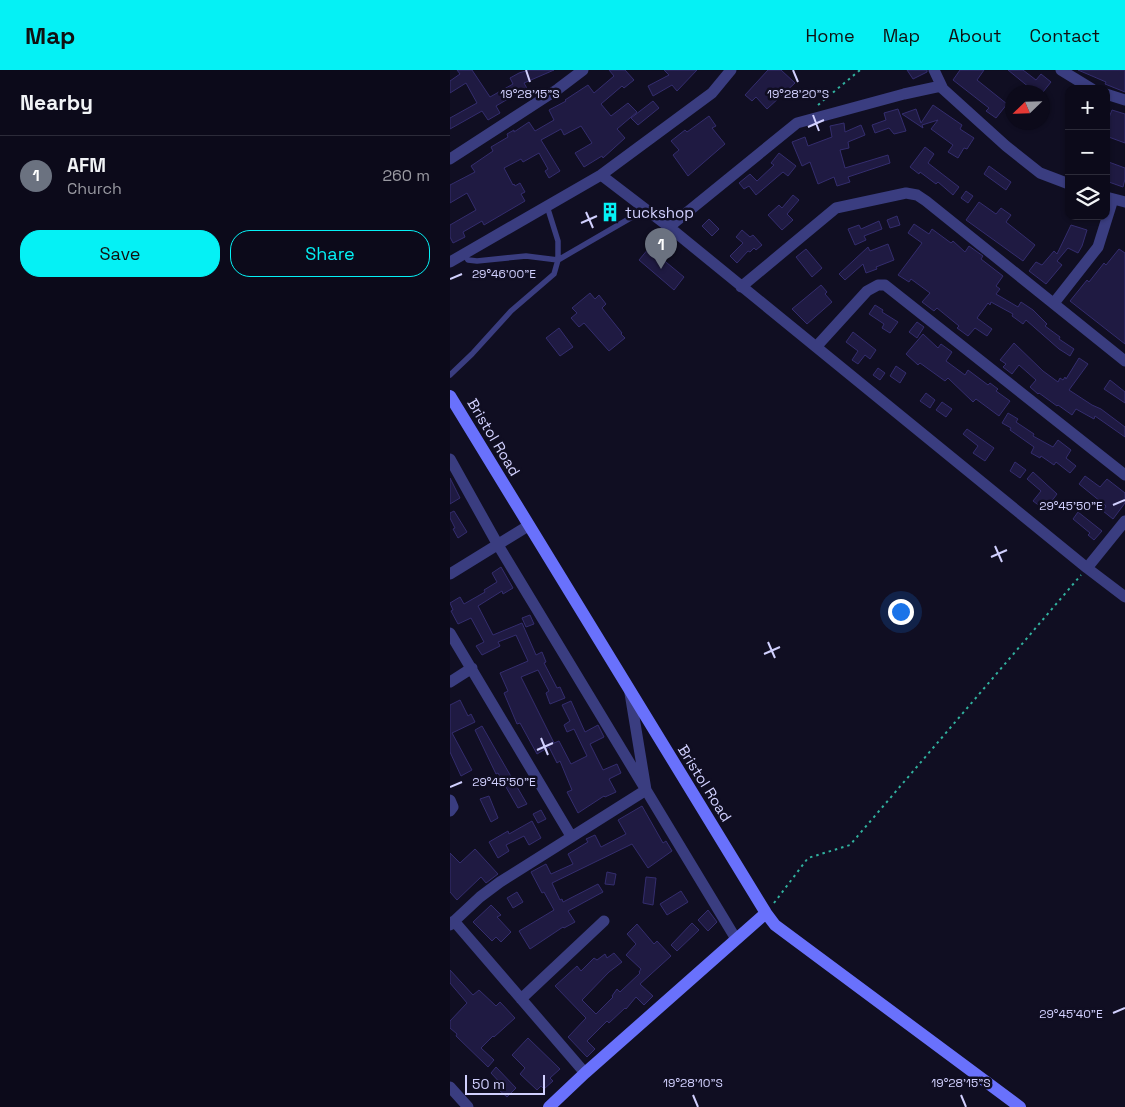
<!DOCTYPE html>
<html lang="en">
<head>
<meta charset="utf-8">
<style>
  :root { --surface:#0c0a1a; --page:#1a1827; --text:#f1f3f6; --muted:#9a9aa2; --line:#2c2b39; --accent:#05f1f5 }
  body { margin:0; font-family:"Space Grotesk",sans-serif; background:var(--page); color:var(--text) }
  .controls { position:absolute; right:15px; top:15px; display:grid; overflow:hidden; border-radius:10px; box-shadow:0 1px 4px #0004 }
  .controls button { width:45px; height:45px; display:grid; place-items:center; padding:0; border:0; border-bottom:1px solid var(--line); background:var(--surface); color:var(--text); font:25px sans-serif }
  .compass { position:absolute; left:555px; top:15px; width:45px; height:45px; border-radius:50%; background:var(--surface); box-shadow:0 1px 4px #0004; rotate:247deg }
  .scale { position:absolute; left:15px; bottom:12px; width:80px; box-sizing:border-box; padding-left:5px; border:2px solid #d1d0fe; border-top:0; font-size:14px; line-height:18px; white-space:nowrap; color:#d1d0fe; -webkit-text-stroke:4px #100e22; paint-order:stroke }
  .you { position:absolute; left:450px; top:541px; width:18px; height:18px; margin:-12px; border:4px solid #fff; border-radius:50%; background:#1a73e8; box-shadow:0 0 0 8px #1a73e833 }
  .badge { display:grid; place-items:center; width:32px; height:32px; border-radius:50%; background:var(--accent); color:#fff; font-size:16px; font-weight:700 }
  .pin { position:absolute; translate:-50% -41px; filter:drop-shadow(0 1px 2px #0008) }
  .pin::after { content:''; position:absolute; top:26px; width:18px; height:15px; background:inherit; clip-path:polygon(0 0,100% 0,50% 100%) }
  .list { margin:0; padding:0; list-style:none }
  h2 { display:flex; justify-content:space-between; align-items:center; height:65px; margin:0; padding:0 20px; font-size:21px }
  h2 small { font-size:16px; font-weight:400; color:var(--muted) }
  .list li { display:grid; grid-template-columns:32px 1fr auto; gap:15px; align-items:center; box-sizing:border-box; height:80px; padding:0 20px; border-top:1px solid var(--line) }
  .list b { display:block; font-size:19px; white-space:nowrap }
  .list p { margin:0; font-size:16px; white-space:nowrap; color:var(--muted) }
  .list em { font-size:16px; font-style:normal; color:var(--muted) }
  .actions { display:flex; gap:10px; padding:15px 20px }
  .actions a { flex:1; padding:11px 0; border:1px solid var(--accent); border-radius:20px; text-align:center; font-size:18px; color:var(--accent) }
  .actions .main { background:var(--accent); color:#111 }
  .icon { flex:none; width:28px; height:28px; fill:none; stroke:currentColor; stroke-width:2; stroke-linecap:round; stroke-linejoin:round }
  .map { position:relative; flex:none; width:675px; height:1037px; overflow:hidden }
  header { display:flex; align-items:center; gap:30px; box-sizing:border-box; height:70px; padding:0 25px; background:var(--accent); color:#111 }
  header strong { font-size:24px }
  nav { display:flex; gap:28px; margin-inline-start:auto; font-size:18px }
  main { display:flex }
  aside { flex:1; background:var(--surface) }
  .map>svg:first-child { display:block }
</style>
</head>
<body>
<header>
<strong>Map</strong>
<nav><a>Home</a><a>Map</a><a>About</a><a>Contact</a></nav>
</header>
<main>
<aside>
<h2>Nearby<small></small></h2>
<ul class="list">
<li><span class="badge" style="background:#6b7280">1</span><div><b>AFM</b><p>Church</p></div><em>260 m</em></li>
</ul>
<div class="actions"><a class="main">Save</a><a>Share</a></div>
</aside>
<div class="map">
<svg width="675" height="1037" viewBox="0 0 675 1037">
  <rect width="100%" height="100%" fill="#100e22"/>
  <path fill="#1f1a42" stroke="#342d6e" d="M7 0H22L40 27 63 14 60 8 69 3 79 0H104L74 13 79 22 70 27 68 23 46 36 50 43 38 50 32 41 0 59V48L27 33 16 13 0 23V11L10 4Z
    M159 0H175L184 10 174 18 172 16 151 34 161 46 178 33 187 42 167 59 175 68 153 88 152 86 134 97 125 83 142 73 131 56 114 65 111 59 91 70 110 101 99 108 95 101 98 99 89 83 73 92 71 89 54 98 63 115 64 114 65 116 70 113 75 122 71 124 75 131 34 155 32 151 13 162 15 167 3 173 0 167V155L26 140 17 123 0 133V115L25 102 21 96 43 81 41 77 58 67 57 64 64 60V62L79 52 85 61 104 50 99 40 116 31 115 30 138 15 144 23 164 6Z
    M214 0H247L227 21 222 15 203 26 198 16 219 5Z
    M318 0H331L345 13 317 39 306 27 302 31 295 25Z
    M457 0H477V2L463 9Z
    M510 0H534L527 10 557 34 546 48 536 41 539 38 503 10Z
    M558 0H573L586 10 591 4 601 12 593 22H576L580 18Z
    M628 0H675V22L655 14 656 12Z
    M203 31 209 38 188 55 181 48Z
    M483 35 512 55 510 59 524 68 517 79 514 78 508 88 498 82 503 75 481 59 488 50 472 55 473 58 452 44 466 39 471 53Z
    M448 39 456 61 444 64 439 58 425 63 422 55 436 50 434 43Z
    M662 40 675 44V73L656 66V55Z
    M259 46 266 56 262 58 275 74 238 106 223 85 229 80 221 71 235 60 237 62Z
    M394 53 395 62 411 55 415 65 398 72 399 78 390 80 395 98 438 85 440 93 398 107 400 112 387 116 384 107 368 114 360 92 352 96 342 72 355 67 358 76 382 67 380 56Z
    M475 77 484 84 478 93 509 117 503 125 488 112 486 114 470 102 469 104 460 97Z
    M329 83 346 96 338 106 333 102 306 125 299 116 294 119 289 113 300 104 307 111 324 95 321 93Z
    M656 91 675 98V109L673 117 656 111Z
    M539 96 561 112 556 120 534 104Z
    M516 121 523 126 518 133 511 128Z
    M343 125 349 130 337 144 343 150 332 160 318 145 329 135 332 138Z
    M529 132 546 144 551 138 561 145 556 152 585 175 573 191 516 150Z
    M447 146 450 155 440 158 437 150Z
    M259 149 269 159 262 166 252 156Z
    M429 151 432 159 414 166 416 170 405 175 398 159 409 155 411 159Z
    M464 154 479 164 482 159 501 173 503 171 515 182 519 176 533 186 531 189 553 206 546 216 550 219 546 224 568 237 571 232 583 240 597 254 595 256 610 267 609 269 624 279 620 286 609 279 576 250 573 254 562 246 563 244 541 232 540 235 538 233 527 248 542 259 537 266 525 258 518 266 507 258 509 256 487 238 484 241 472 232 480 223 461 209 459 212 448 205 472 173 458 163Z
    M621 155 637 160 632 176 628 183 618 178 607 191 612 195 596 214 579 201 586 192 592 195 604 181 607 184Z
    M292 160 300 167 303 165 312 175 306 180 304 178 300 182 298 181 287 193 280 186 293 173 286 167Z
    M438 174 444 190 426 197 427 199 416 203 413 194 395 210 389 204 418 177 420 181Z
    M199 178 234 207 224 220 189 190Z
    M356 179 372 198 362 207 346 187Z
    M669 179 675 183V274L620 231 637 210 639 212 654 193 656 195Z
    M371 215 377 222 375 224 382 232 357 254 342 239Z
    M140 223 145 229 149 225 156 234 152 238 172 263 171 264 175 268 159 281 134 253 129 257 121 248 127 243 122 238Z
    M425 235 433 240 432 242 448 252 440 263 432 258 434 254 419 244Z
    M467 252 474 257 467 268 459 262Z
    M109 258 123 277 110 286 96 268Z
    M403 262 426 280 420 289 415 285 408 294 402 290 408 281 396 272Z
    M473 264 488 278 491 274 502 282 496 291 515 305 518 300 538 315 540 313 548 319 546 321 560 331 549 346 526 329 523 332 498 308 495 311 470 293 468 295 456 284Z
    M564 273 593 301 608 312 610 308 613 310 615 307 616 309 629 288 638 294 619 320 642 335 651 339 675 357V367L645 346 644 349 626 339 622 345 608 335 607 336 589 323 588 324 580 317 586 310 569 295 562 304 553 297 556 294 550 290Z
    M446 296 456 303 450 313 440 306Z
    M428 298 435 303 430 310 423 305Z
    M660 310 675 322V333L654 319Z
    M476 323 485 330 480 338 470 331Z
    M492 332 502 339 496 347 486 340Z
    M558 343 568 349 566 352 584 364 583 366 603 377 608 370 621 380 616 388 626 396 620 403 606 392 604 395 591 386 590 388 581 383 584 377 560 360 561 358 552 353Z
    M517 359 544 378 535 391 523 383 528 376 513 364Z
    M565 392 576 400 570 408 560 401Z
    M583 402 607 424 595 440 583 431 591 421 577 409Z
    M635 406 650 417 657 409 675 423V433L663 449 653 441 656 436 629 414Z
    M0 408 10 428 0 434Z
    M4 441 17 462 8 468 3 459 5 458 0 448V443Z
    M628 442 652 461 644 470 638 465 640 463 623 449Z
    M51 497 63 518 53 524 52 521 28 536 43 565 72 553 86 585 92 582 96 592 94 593 107 618 110 617 115 628 100 634 96 623 99 621 88 600 71 607 104 673 109 671 121 694 137 686 124 659 117 662 114 655 120 651 112 635 121 631 135 662 148 655 154 667 140 674 153 700 167 694 171 703 159 709 166 722 155 727 154 726 128 743 117 722 122 720 110 691 107 693 99 677 87 684 70 653 67 654 54 623 58 621 50 603 78 591 66 565 48 572 50 576 32 585 26 576 34 572 21 548 8 554 1 541 3 540 0 533 10 527 14 534 35 522 34 520 47 512 42 503Z
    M80 545 84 554 76 557 72 548Z
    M10 630 18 646 21 644 25 652 2 663 22 700 11 706 0 682V635Z
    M32 656 63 710 77 734 68 738 48 703 46 704 25 660Z
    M39 726 48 748 41 752 30 729Z
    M192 736 213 773 216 771 222 781 198 798 182 774 102 813 110 830 112 829 113 832 148 814 153 822 118 841 125 852 114 858 113 857 80 879 69 861 104 840 94 822 92 823 81 802 96 794 101 804 123 794 118 784 138 772 136 769 145 765 151 777 176 764 168 750Z
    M91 740 96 749 88 753 83 744Z
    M82 751 91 768 79 775 74 766 56 775 59 781 48 788 39 772 58 761 59 764Z
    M25 779 48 804 36 813 31 807 7 830 0 822V783L10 793Z
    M157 802 166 804 164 815 155 814Z
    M196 807 206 808 203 835 193 833Z
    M231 821 238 832 217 845 210 834Z
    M67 822 73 832 63 838 57 828Z
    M41 835 51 845 47 847 61 862 51 872 46 867 42 871 23 852Z
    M258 840 267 852 258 861 248 850Z
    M242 853 249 860 227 881 221 875Z
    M187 854 204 874 207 871 221 886 190 914 203 926 194 935 186 927 176 939 175 938 159 953 157 951 137 971 145 979 137 987 118 967 136 948 105 916 127 896 131 901 144 888 147 890 155 884 157 888 164 883 172 892 159 902 132 930 146 944 163 927 162 926 167 919 170 922 190 903 189 902 191 899 176 885 186 874 177 864Z
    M0 900 23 925 29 920 46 936 50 932 65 948 44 967 43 966 31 978 44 990 38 997 6 966 7 964 0 958V951L17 933 0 913Z
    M78 968 110 999 100 1008 103 1011 94 1019 91 1016 87 1020 70 1004 75 998 62 985Z
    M46 997 66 1018 57 1027 49 1020 53 1016 41 1003Z"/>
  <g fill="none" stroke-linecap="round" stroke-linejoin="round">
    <path stroke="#31b19f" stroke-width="2" stroke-dasharray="2.5 4" stroke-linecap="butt" d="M368 35 410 0
      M324 833 358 788 400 775 631 505"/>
    <path stroke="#3a3d80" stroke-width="5.5" d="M14 184 18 190 27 191 76 186 108 190 196 139
      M0 305 22 284 61 241 104 204 108 190V171L97 136"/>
    <path stroke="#3a3d80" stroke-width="11" d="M484 0 493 19 556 76 590 103 619 114
      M611 0 642 19
      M656 24 675 30
      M0 89 108 19 133 0
      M151 105 219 157 637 498 675 527
      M656 127 675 132
      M219 157 347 53 454 24 491 16
      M0 192 151 105 262 23 281 0
      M291 217 386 138 456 123 467 125 476 131 675 291
      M604 233 648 177 663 129
      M366 277 417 221 428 215H435L675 405
      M0 389 48 475 286 869
      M637 498 675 451
      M0 504 78 456
      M0 563 121 766
      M0 612 22 598
      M0 730 3 737 0 741
      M4 851 135 1003
      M0 855 30 827 50 812 196 720 180 623
      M71 929 154 851
      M0 1017 18 1037"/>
    <path stroke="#6971fc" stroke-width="12" d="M0 326 316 843 325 855 570 1037
      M99 1037 135 1003 316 843"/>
  </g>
  <path fill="none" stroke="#d1d0fe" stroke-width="2" d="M76 0 80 12M343 0 348 12M363 45 369 61M358 57 374 50M136 142 143 158M131 153 147 146M0 209 12 204M663 435 675 430M545 476 552 492M541 487 557 480M318 572 325 588M314 584 330 577M91 668 98 685M87 680 103 673M0 717 12 712M663 943 675 938M243 1025 248 1037M511 1025 516 1037"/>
  <defs>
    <symbol id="building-bare" viewBox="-9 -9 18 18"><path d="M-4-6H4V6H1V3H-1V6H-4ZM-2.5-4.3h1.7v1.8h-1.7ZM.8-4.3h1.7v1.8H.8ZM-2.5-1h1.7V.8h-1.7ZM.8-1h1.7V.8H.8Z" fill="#05f1f5" stroke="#100e22" stroke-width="2.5" paint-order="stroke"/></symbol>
  </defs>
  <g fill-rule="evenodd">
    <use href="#building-bare" x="146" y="128" width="28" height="28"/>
  </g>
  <g text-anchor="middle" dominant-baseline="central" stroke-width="5" stroke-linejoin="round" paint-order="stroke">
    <g font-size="15" fill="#d1d0fe" stroke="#100e22" text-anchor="start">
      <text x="175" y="142">tuckshop</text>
    </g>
    <g font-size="15" fill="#d1d0fe" stroke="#100e22">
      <text transform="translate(44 367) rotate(59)">Bristol Road</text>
      <text transform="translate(255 713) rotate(58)">Bristol Road</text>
    </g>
  </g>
  <g font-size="12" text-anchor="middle" fill="#d1d0fe" stroke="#100e22" stroke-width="5" stroke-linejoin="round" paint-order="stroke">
    <text x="80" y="28">19°28'15"S</text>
    <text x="348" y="28">19°28'20"S</text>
    <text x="54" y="208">29°46'00"E</text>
    <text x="621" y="440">29°45'50"E</text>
    <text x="54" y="716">29°45'50"E</text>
    <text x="621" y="948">29°45'40"E</text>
    <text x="243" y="1017">19°28'10"S</text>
    <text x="511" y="1017">19°28'15"S</text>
  </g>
</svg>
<div class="controls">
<button>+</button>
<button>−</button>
<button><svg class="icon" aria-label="layers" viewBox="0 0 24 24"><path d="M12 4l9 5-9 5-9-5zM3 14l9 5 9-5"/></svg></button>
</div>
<svg class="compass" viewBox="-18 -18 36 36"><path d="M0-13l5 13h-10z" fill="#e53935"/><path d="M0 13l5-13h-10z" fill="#9a9aa2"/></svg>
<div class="scale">50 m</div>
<div class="you"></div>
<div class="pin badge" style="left:211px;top:199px;background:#6b7280">1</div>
</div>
</main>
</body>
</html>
